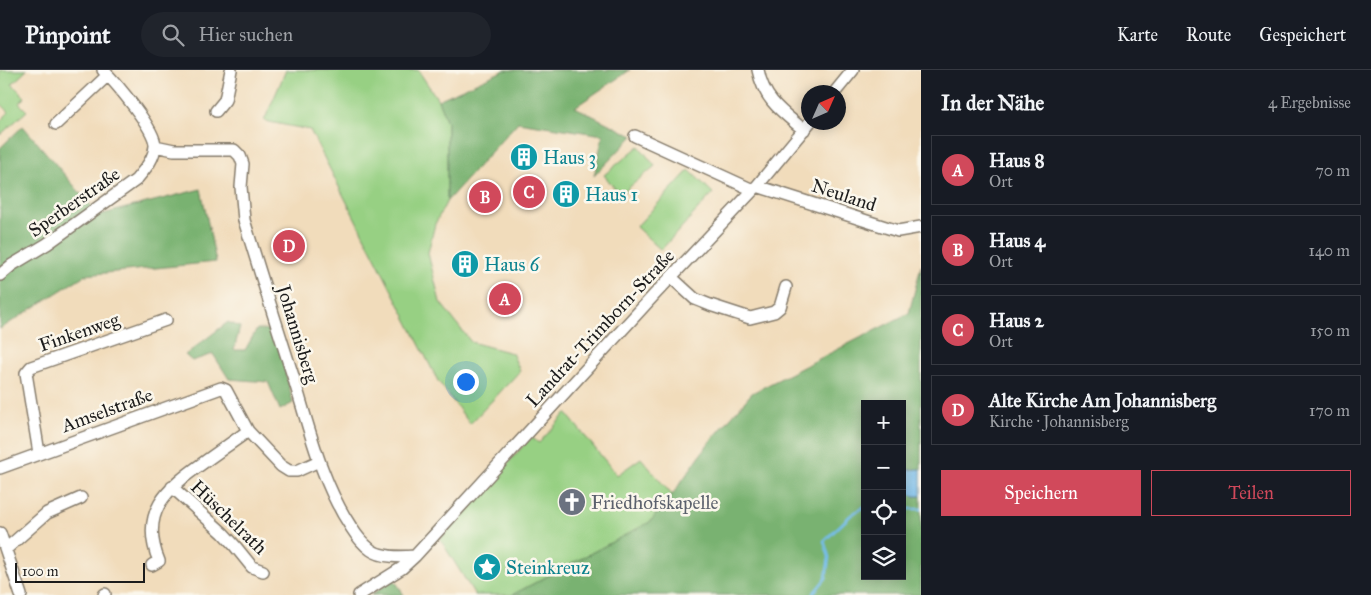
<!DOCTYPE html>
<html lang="de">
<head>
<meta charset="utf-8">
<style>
  :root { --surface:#171b24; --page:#20242c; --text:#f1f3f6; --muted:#9ea1a6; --line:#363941; --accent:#d1495b }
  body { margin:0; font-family:"IM FELL Great Primer",serif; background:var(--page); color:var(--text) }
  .controls { position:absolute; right:15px; bottom:15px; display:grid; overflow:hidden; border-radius:0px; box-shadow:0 2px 12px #0003 }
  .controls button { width:45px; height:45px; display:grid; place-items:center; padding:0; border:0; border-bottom:1px solid var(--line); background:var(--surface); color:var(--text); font:25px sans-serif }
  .compass { position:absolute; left:801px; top:15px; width:45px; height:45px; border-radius:50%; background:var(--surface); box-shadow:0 2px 12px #0003; rotate:45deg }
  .scale { position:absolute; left:15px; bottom:12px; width:130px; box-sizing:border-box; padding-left:5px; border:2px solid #1c1c1c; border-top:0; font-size:14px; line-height:18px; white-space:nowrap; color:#1c1c1c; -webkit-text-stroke:4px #fbf7ec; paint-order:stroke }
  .you { position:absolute; left:465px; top:311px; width:18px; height:18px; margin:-12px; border:4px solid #fff; border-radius:50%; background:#1a73e8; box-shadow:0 0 0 8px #1a73e833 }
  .badge { display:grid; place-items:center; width:32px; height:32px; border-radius:50%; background:var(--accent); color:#fff; font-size:16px; font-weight:700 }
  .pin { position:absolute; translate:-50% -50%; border:2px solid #fff; box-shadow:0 1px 5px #0006 }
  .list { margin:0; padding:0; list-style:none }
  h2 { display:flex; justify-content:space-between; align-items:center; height:65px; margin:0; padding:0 20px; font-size:21px }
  h2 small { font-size:16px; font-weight:400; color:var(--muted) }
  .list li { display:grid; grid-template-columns:32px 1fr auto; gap:15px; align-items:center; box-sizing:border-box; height:70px; margin:0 10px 10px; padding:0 10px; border:1px solid var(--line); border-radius:0px }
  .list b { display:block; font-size:19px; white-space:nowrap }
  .list p { margin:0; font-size:16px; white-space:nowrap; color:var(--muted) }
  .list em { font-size:16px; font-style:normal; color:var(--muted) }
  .actions { display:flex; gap:10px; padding:15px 20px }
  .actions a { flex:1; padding:11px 0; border:1px solid var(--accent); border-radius:0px; text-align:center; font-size:18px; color:var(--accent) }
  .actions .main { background:var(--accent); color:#fff }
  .icon { flex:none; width:28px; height:28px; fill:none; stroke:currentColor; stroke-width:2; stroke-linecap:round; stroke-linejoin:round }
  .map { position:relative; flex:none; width:921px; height:525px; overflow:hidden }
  header { display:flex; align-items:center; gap:30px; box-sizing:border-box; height:70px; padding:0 25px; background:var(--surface); border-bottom:1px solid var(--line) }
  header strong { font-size:24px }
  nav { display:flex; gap:28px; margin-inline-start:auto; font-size:18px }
  .search { width:350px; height:45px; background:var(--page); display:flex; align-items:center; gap:12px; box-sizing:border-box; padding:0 18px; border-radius:28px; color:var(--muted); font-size:19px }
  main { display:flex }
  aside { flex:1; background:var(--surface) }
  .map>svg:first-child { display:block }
</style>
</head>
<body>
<header>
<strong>Pinpoint</strong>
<div class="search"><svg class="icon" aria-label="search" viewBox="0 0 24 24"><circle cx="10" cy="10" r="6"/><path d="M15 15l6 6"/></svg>Hier suchen</div>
<nav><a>Karte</a><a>Route</a><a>Gespeichert</a></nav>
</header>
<main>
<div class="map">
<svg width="921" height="525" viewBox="0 0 921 525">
  <rect width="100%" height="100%" fill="#fbf7ec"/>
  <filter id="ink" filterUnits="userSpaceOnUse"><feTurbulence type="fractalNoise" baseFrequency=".02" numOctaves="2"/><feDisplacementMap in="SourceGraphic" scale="10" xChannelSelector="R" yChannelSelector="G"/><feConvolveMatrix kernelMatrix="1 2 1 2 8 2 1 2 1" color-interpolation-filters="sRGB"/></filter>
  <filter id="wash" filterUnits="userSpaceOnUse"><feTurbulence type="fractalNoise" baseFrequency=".0096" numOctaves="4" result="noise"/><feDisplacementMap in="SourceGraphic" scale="20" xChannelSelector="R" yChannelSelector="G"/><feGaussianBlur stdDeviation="1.12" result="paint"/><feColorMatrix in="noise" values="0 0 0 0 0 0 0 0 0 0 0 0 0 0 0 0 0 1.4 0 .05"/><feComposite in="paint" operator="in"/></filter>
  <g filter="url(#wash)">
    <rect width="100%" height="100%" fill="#f1dcbb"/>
    <path fill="#97d083" stroke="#5a7650" d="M0 0H27L12 14 25 27 19 33 27 41 0 65V51L9 42 0 33Z
      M286 0H418L438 30 447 52V131L435 154 428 183 440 232 471 272 512 283 520 301 470 354 438 311 310 60 264 51Z
      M639 76 655 96 620 125 604 105Z
      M689 100 713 123 661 180 636 157Z
      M566 343 617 405 641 388 672 425 650 452 512 525H475L440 469 531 367 539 373Z"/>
    <path fill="#79b271" stroke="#4a6746" d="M505 0H630L575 37 633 66 594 106 603 65 518 52 447 131V52L438 30Z
      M23 56 99 145 201 119 216 192 85 205 0 259V78Z
      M921 196V399L902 400V334H865V506H902V422L915 426H921V525H512L650 452 672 425 708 374 752 323 909 243Z
      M228 252 240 257 234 280H245L257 259 275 260 293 333 280 340 268 312 229 309 213 284 192 291 185 285Z
      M394 509 404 525H371Z"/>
    <path fill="#76beee" stroke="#496d85" d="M921 399V426H915L902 422V400Z"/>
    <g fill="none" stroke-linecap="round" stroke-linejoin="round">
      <path stroke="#76beee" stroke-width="2.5" d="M902 439H921
        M812 525 826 508 829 487 824 471 851 445 865 436"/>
    </g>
  </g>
  <g filter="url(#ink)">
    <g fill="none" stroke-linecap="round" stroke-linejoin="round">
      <defs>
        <path id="minor" d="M758 0C764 30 781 41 804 60
          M835 22 853 0
          M216 41 225 30 231 0
          M56 54 108 5
          M635 66 753 120
          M155 76 174 80H234L240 86 243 94 241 117 244 150C260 202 276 254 293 306 309 357 321 412 351 457 356 465 363 474 371 480 382 488 401 487 415 486
          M757 116 898 161 921 157
          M0 205 12 195 47 174 136 110C144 100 154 90 155 76 156 60 116 13 103 0
          M671 207 695 229 710 235 750 248 774 242 780 237 786 217
          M39 383 26 303 31 297 166 250
          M0 398 221 318 226 320 248 361 281 396 289 401H297L319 391
          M172 417 223 463 235 476 252 497 263 501
          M0 463 21 525
          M6 479 47 443 81 428
          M152 495 159 491C139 443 166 419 203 393 218 382 233 372 248 361
          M104 525 105 524
          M359 525 402 498 415 486 655 224 757 116 810 52"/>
      </defs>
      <use href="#minor" stroke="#867c6c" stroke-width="14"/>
      <use href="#minor" stroke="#fff" stroke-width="11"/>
    </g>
  </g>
  <defs>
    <symbol id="building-disc" viewBox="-11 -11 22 22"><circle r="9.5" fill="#0f9aa8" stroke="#fbf7ec"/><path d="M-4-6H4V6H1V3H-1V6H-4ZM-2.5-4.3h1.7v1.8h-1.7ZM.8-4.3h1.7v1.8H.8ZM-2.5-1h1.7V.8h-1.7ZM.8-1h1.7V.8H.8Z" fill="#fff"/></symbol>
    <symbol id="church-disc" viewBox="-11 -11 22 22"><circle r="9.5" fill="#6b7280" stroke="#fbf7ec"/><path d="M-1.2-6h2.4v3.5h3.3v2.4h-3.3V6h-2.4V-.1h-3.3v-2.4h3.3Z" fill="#fff"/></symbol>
    <symbol id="sight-disc" viewBox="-11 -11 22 22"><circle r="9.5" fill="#0f9aa8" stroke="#fbf7ec"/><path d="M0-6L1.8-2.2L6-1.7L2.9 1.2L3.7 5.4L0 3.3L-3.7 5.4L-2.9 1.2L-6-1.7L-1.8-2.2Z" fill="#fff"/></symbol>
  </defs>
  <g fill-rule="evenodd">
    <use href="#building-disc" x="508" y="71" width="32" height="32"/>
    <use href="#building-disc" x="550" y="108" width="32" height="32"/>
    <use href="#building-disc" x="449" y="178" width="32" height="32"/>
    <use href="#church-disc" x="556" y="416" width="32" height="32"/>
    <use href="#sight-disc" x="471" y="481" width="32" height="32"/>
  </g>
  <g text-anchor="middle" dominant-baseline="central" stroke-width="5" stroke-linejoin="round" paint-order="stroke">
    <g font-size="19" fill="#0d838f" stroke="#fbf7ec" text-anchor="start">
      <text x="543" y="87">Haus 3</text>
      <text x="585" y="124">Haus 1</text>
      <text x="484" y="194">Haus 6</text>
      <text x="506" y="497">Steinkreuz</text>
    </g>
    <g font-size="19" fill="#1c1c1c" stroke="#fbf7ec">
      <text transform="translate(844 125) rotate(18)">Neuland</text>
      <text transform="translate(74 132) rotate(-35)">Sperberstraße</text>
      <text transform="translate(600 258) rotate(-47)">Landrat-Trimborn-Straße</text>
      <text transform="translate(79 262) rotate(-19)">Finkenweg</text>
      <text transform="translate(298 264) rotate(73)">Johannisberg</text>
      <text transform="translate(107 340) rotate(-20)">Amselstraße</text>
      <text transform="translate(229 447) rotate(44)">Hüschelrath</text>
    </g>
    <g font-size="19" fill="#5b616d" stroke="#fbf7ec" text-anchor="start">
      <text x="591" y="432">Friedhofskapelle</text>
    </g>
  </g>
</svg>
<div class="controls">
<button>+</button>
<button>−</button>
<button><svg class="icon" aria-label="locate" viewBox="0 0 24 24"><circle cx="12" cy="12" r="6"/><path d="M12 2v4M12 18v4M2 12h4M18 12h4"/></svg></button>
<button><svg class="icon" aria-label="layers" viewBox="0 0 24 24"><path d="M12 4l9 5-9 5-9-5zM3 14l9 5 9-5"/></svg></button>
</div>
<svg class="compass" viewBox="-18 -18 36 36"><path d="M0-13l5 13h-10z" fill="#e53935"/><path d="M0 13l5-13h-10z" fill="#9ea1a6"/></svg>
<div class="scale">100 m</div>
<div class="you"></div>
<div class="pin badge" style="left:505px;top:229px">A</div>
<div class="pin badge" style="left:485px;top:127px">B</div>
<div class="pin badge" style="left:529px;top:122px">C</div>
<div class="pin badge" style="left:289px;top:176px">D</div>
</div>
<aside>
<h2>In der Nähe<small>4 Ergebnisse</small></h2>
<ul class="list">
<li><span class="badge">A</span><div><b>Haus 8</b><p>Ort</p></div><em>70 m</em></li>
<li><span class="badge">B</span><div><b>Haus 4</b><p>Ort</p></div><em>140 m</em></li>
<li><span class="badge">C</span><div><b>Haus 2</b><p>Ort</p></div><em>150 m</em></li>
<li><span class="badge">D</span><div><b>Alte Kirche Am Johannisberg</b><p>Kirche · Johannisberg</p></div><em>170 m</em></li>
</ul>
<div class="actions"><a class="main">Speichern</a><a>Teilen</a></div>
</aside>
</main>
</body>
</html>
